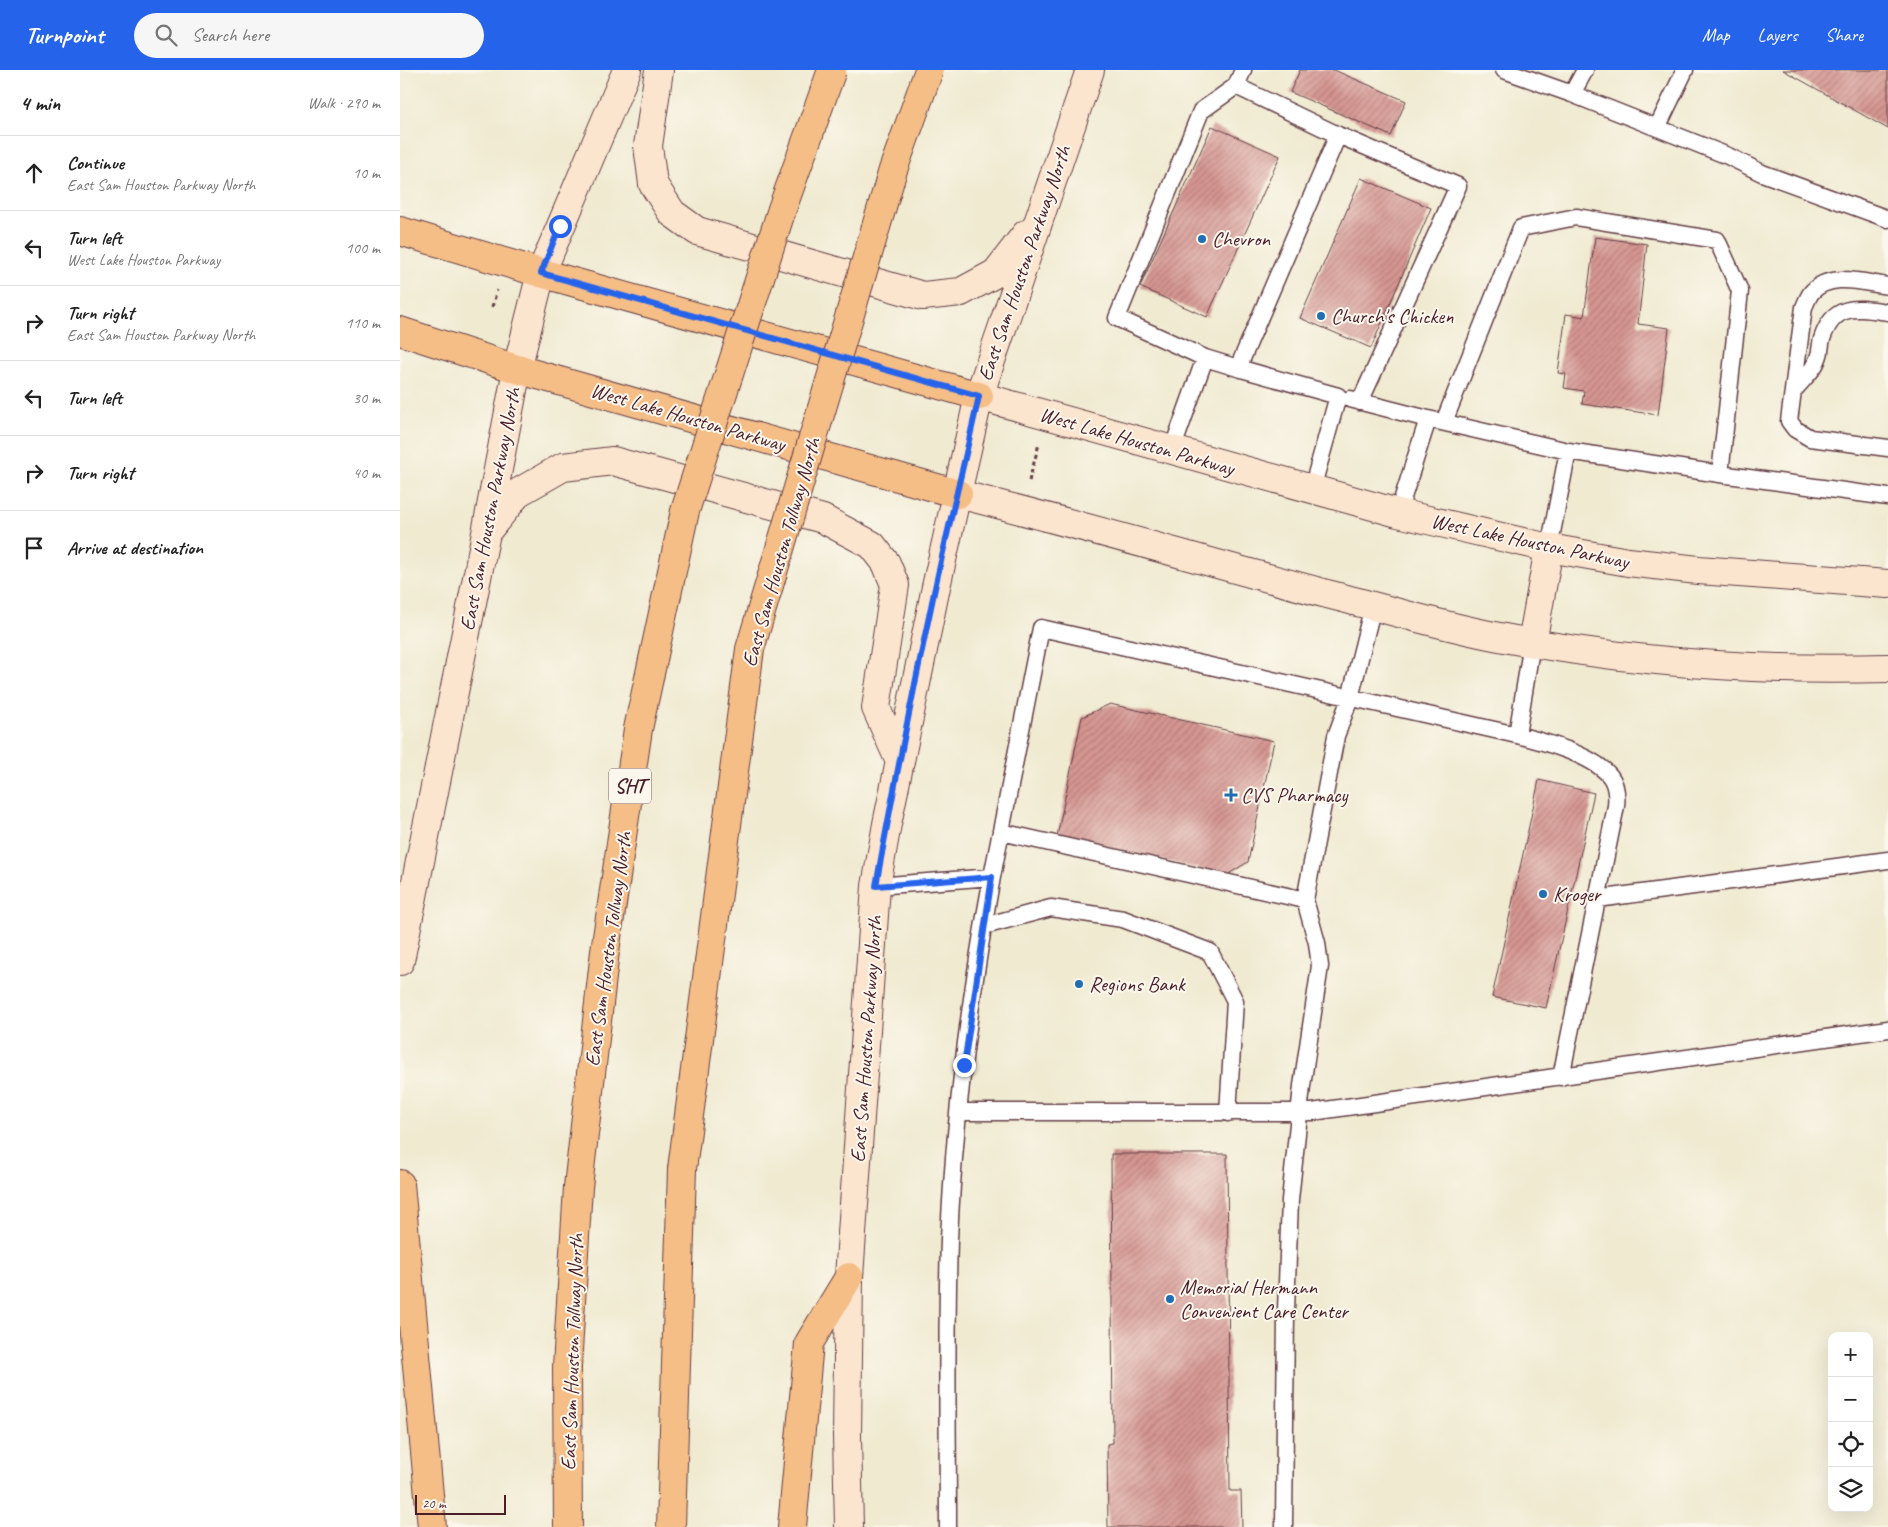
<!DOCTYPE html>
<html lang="en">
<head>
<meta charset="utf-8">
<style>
  :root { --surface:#fff; --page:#f6f6f6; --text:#222; --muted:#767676; --line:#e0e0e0; --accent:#2563eb }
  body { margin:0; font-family:Caveat,sans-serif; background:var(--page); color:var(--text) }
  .controls { position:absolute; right:15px; bottom:15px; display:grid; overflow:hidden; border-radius:10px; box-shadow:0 5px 20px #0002 }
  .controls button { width:45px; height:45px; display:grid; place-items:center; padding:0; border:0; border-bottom:1px solid var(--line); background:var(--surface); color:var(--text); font:25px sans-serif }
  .scale { position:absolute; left:15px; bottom:12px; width:91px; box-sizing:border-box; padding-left:5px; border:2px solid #4a1f2b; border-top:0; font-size:14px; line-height:18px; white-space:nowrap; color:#4a1f2b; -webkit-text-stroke:4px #fbf7ec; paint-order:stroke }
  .stop { position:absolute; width:15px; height:15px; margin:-11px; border:4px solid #2563eb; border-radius:50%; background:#fff }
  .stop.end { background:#2563eb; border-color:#fff; box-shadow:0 1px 5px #0008 }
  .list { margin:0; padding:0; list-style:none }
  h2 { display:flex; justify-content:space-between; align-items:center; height:65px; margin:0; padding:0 20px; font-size:21px }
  h2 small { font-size:16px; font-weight:400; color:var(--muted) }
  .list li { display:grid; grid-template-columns:32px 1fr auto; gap:15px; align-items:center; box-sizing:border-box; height:75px; padding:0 20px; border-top:1px solid var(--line) }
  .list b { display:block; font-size:19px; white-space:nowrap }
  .list p { margin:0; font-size:16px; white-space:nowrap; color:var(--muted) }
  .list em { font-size:16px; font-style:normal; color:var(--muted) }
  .icon { flex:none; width:28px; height:28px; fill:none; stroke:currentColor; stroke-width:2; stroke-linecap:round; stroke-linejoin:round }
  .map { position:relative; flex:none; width:1488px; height:1457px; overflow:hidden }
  header { display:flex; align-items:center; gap:30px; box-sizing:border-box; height:70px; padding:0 25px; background:var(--accent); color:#fff }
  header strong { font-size:24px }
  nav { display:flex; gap:28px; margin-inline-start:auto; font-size:18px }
  .search { width:350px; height:45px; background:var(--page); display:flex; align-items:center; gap:12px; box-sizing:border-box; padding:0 18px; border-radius:28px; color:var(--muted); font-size:19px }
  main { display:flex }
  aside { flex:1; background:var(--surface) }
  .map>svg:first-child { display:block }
</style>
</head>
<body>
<header>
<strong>Turnpoint</strong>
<div class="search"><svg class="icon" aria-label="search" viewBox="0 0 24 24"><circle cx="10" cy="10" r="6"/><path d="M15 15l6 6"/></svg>Search here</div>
<nav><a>Map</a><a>Layers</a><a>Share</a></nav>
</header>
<main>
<aside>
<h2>4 min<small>Walk · 290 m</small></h2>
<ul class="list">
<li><svg class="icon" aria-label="ahead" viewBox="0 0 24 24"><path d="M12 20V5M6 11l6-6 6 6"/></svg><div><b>Continue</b><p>East Sam Houston Parkway North</p></div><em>10 m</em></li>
<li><svg class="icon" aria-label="left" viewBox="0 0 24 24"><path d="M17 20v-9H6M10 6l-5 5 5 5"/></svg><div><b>Turn left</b><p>West Lake Houston Parkway</p></div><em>100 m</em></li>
<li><svg class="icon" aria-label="right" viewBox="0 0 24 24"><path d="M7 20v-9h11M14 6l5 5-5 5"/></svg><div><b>Turn right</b><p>East Sam Houston Parkway North</p></div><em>110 m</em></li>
<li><svg class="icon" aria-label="left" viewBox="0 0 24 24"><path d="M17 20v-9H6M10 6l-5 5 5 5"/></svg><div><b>Turn left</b></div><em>30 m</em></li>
<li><svg class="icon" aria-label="right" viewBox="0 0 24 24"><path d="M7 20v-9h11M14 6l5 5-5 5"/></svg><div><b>Turn right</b></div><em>40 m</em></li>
<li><svg class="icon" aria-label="arrive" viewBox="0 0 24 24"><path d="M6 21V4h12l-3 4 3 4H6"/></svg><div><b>Arrive at destination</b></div></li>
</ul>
</aside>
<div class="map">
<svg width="1488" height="1457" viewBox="0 0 1488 1457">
  <defs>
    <pattern id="building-hatch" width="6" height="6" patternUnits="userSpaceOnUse" patternTransform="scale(1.25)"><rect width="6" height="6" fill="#d69692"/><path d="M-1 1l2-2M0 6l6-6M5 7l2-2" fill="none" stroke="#b07a77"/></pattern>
  </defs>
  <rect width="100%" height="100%" fill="#fbf7ec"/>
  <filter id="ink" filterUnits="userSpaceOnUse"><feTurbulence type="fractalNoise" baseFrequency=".02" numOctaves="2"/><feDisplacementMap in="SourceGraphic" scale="10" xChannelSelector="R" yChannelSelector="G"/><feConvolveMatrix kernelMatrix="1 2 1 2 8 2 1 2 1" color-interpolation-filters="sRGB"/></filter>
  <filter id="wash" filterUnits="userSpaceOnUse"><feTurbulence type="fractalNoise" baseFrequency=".0096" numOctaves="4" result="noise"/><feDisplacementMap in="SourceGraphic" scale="20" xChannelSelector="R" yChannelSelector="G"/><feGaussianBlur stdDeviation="1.12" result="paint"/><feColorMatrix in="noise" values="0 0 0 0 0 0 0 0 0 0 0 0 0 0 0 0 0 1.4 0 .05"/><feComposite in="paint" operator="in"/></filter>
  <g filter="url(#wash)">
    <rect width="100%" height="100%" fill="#f0ead1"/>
    <g id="blocks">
      <path fill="url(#building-hatch)" d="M900 0H934L1006 31 991 66 890 22Z
        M1383 0H1488V59Z
        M812 56 880 86 807 247 740 217Z
        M961 108 1031 138 971 278 900 248Z
        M1195 167 1247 174 1238 254 1269 258 1258 345 1182 334 1184 321 1164 318 1166 304 1158 303 1166 244 1184 247Z
        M710 634 874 671 848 792 827 805 657 766 682 647Z
        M1139 710 1194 723 1146 938 1092 927Z
        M711 1084H827L830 1421H841L842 1457H708L707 1374 713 1373Z"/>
    </g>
  </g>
  <g filter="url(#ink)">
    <use href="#blocks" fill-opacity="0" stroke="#633d44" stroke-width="1"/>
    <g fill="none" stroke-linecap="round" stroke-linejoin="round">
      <defs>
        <path id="service" d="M1104 0 1172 24 1328 86 1362 103 1488 149
          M1172 24 1185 0
          M1257 58 1285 0
          M938 65 1058 116 960 332
          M1488 216C1464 213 1429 201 1411 223 1408 227 1406 233 1404 237L1389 351 1395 359 1410 368 1488 378
          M805 288 838 298 938 65 836 16
          M838 298 938 326 912 419
          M1395 319C1402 310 1415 299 1418 288 1421 282 1420 275 1422 269 1434 232 1457 238 1488 242
          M950 329 1028 349 998 443
          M1028 349 1168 381 1149 478
          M1044 352 1121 158 1176 147 1317 170 1340 221 1320 404 1168 381
          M772 380 805 288 717 248 801 41 836 16 843 0
          M1320 404 1488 427
          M1117 665C1142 671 1193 685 1210 706 1216 714 1217 726 1216 736L1161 1007
          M601 762 905 830
          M476 816 592 807 641 558 1117 665 1132 573
          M1197 829 1488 790
          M584 856 651 838 723 849 810 882 835 931 828 1043
          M559 1042H912L1488 959
          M548 1457C548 1361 546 1266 549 1170 554 1049 570 926 592 807
          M884 1457 886 1241 890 1130 902 1016 920 896 917 873 905 830 936 666 950 628 973 536"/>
        <path id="secondary" d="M259 0 248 76 253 114 272 143 297 161 523 226 561 222 596 203 626 164
          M579 326 998 443 1149 478 1228 492 1298 500 1488 514
          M558 424C682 455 804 491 927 524 983 538 1037 555 1094 566 1226 592 1354 602 1488 598
          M88 460 119 422 163 397 213 391 423 449 472 475 486 493 495 515 476 638 500 692
          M1132 573 1149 478
          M0 891 86 463 117 299 141 203 227 0
          M449 1457 447 1366 449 1207 476 816 487 754 536 517 579 326 690 0"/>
        <path id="primary" d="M0 161 141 203 579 326
          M0 261 117 299 558 424"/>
        <path id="motorway" d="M0 1114 32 1457
          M392 1457 409 1273 449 1207"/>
      </defs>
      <use href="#service" stroke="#633d44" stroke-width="19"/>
      <use href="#secondary" stroke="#633d44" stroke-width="30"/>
      <use href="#primary" stroke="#633d44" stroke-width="30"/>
      <use href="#motorway" stroke="#633d44" stroke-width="30"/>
      <path stroke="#633d44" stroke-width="3" stroke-dasharray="4 4" stroke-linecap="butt" d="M92 237 97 220
        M629 411 639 374"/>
      <use href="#service" stroke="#fff" stroke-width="16"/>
      <use href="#secondary" stroke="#fbe5cf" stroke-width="28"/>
      <use href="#primary" stroke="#f6be87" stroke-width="28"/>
      <use href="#motorway" stroke="#f6be87" stroke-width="28"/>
      <defs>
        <path id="motorway-bridge" d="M168 1457 167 1297 178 1117 205 881 238 659 285 441 382 139 432 0
          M271 1457 282 1099 350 579 493 100 529 0"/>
      </defs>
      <use href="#motorway-bridge" stroke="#633d44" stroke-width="30" stroke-linecap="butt"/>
      <use href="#motorway-bridge" stroke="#f6be87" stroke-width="28"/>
    </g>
  </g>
  <g fill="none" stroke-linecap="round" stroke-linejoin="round" filter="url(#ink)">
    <path stroke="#2563eb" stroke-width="6" d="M160 156 141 203 579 326C565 390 549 454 535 518 514 617 494 716 476 816L592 807 564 995"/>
  </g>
  <g fill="#1f6fb2" stroke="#fbf7ec" stroke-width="2">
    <circle cx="802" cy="169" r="5"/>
    <circle cx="921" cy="246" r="5"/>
    <path d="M828.5 717.5h5v5h5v5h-5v5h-5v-5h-5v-5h5z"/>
    <circle cx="1143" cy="824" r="5"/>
    <circle cx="679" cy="914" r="5"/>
    <circle cx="770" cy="1229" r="5"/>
  </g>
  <g text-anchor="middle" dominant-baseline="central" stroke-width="4" stroke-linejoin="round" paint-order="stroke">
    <rect fill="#fbf7ec" stroke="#7f6065" stroke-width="1" x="209" y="698.5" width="42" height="35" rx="4"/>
    <g font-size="20" font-weight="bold" fill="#4a1f2b">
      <text x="230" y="716">SHT</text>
    </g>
    <g font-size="21" fill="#4a1f2b" stroke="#fbf7ec" text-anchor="start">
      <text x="812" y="169">Chevron</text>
      <text x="931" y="246">Church's Chicken</text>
      <text x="841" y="725">CVS Pharmacy</text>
      <text x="1153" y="824">Kroger</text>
      <text x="689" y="914">Regions Bank</text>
      <text x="780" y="1217">Memorial Hermann<tspan x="780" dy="24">Convenient Care Center</tspan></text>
    </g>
    <g font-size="21" fill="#4a1f2b" stroke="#fbf7ec">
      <text transform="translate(624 193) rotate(-71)">East Sam Houston Parkway North</text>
      <text transform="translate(288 347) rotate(16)">West Lake Houston Parkway</text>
      <text transform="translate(737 371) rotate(16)">West Lake Houston Parkway</text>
      <text transform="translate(90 439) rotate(-79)">East Sam Houston Parkway North</text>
      <text transform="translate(1130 471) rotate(12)">West Lake Houston Parkway</text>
      <text transform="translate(381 482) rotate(-74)">East Sam Houston Tollway North</text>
      <text transform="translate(208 879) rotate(-82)">East Sam Houston Tollway North</text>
      <text transform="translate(466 969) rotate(-86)">East Sam Houston Parkway North</text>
      <text transform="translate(172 1282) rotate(-88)">East Sam Houston Tollway North</text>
    </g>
  </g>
</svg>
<div class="controls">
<button>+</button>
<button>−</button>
<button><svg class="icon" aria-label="locate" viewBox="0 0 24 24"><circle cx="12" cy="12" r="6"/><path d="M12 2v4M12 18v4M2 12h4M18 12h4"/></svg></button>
<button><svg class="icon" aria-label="layers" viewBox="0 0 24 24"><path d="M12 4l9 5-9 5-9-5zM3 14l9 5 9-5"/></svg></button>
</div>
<div class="scale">20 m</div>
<div class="stop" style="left:160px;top:156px"></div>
<div class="stop end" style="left:564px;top:995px"></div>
</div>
</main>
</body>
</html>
